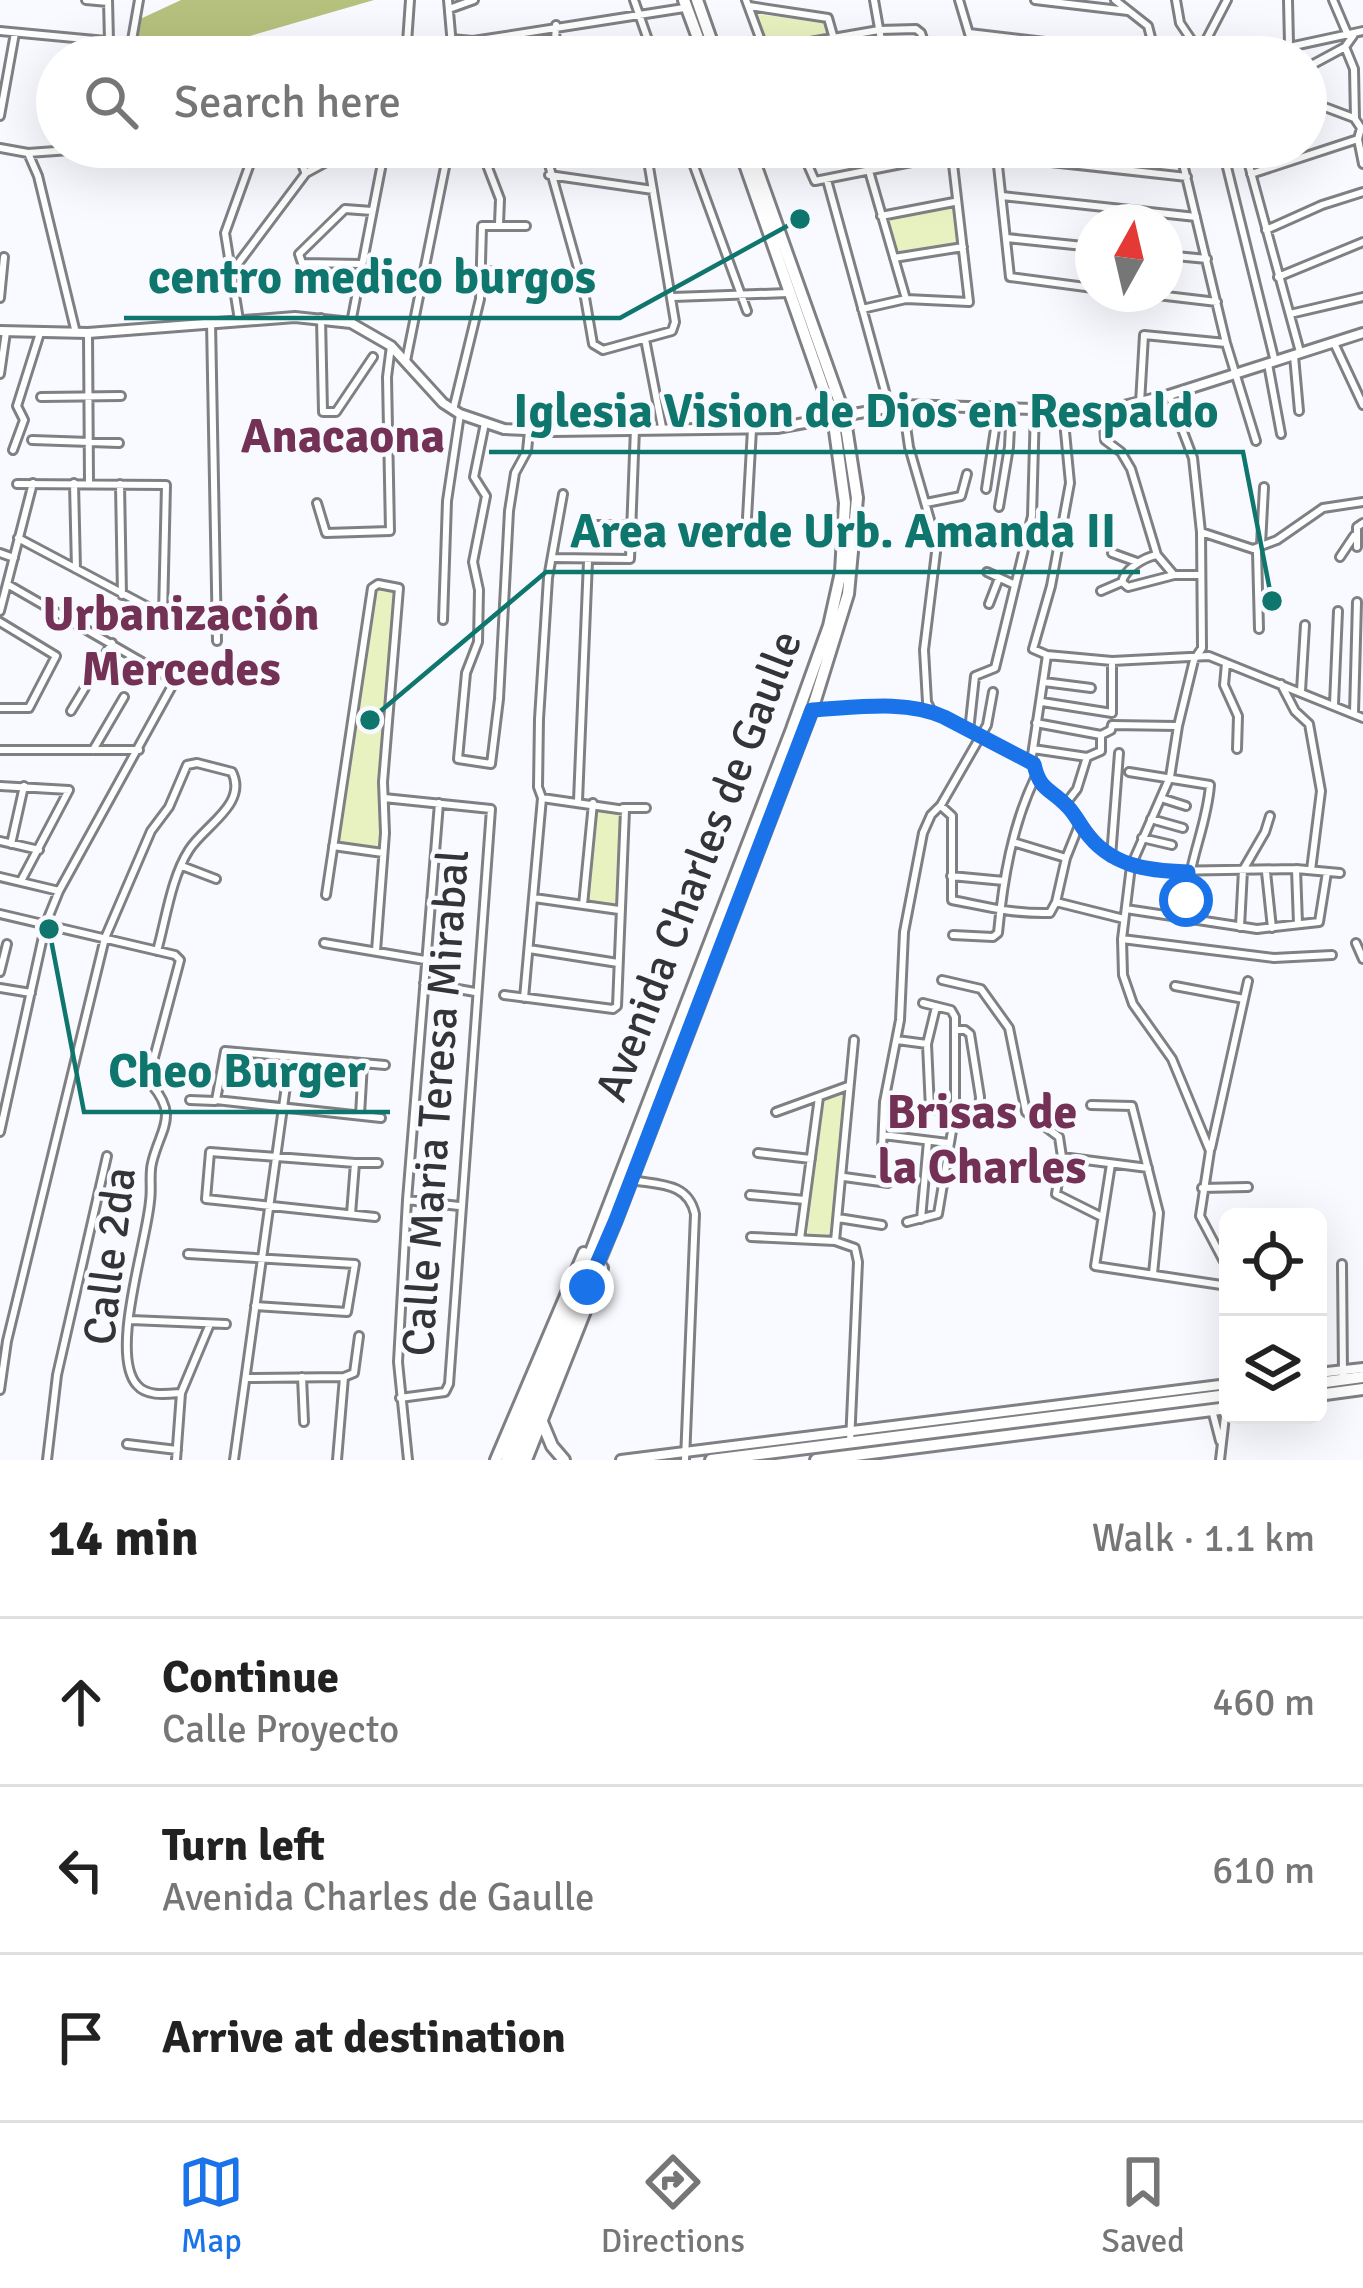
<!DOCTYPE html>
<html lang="en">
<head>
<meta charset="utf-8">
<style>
  :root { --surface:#fff; --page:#f2f2f2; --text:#222; --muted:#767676; --line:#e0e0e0; --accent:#1a73e8 }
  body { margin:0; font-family:Signika,sans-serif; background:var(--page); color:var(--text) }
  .controls { position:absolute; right:36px; bottom:36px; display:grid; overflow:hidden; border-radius:18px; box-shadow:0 12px 48px #0002 }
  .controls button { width:108px; height:108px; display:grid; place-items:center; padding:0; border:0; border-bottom:3px solid var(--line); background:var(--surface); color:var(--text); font:60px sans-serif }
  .compass { position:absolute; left:1075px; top:204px; width:108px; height:108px; border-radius:50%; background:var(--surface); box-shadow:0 12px 48px #0002; rotate:8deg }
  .stop { position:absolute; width:36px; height:36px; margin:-27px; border:9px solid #1a73e8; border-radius:50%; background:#fff }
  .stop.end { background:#1a73e8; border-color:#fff; box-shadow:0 3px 12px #0008 }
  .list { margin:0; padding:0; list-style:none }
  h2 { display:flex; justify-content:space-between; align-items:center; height:156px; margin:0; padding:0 48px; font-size:51px }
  h2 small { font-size:39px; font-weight:400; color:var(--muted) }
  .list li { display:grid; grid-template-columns:78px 1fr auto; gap:36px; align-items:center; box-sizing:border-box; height:168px; padding:0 48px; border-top:3px solid var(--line) }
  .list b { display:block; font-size:45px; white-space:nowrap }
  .list p { margin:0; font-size:39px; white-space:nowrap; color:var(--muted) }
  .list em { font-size:39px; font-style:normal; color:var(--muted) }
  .icon { flex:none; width:66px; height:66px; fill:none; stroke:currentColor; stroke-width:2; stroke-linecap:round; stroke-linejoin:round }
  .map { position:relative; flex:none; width:1363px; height:1460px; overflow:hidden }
  .search { position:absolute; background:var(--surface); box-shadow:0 12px 48px #0002; left:36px; right:36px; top:36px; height:132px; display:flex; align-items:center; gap:30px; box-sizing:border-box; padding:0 42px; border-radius:66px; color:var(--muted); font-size:45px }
  .sheet { height:660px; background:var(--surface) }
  nav { display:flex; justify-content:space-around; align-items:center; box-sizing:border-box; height:168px; border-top:3px solid var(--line); background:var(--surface); font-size:33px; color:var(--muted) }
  nav a { display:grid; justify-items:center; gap:6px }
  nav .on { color:var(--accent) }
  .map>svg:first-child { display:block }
</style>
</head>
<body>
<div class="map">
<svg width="1363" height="1460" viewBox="0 0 1363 1460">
  <rect width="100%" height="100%" fill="#f9faff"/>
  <path fill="#e8f2c0" d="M756 14 828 23 832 37 768 48Z
    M952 206 957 243 896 254 887 218Z
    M375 587 399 591 380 782 382 847 334 841Z
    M596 809 622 815 617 906 586 903Z
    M843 1091 842 1160 832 1236 807 1237 820 1101Z"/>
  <path fill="#b6c17e" d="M181 0H374L177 57H130L138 20Z"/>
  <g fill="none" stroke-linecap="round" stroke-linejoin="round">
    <defs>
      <path id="minor" d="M86 0 108 2
        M108 0 109 41
        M448 0 453 57
        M634 0 654 57
        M746 0 767 57
        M874 0 884 57
        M959 0 976 57
        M1035 0 1128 11
        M1115 0 1148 26 1156 57
        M1176 0 1180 23 1203 57
        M1288 0 1289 44
        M1333 0 1347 33
        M749 6 828 18 834 39
        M449 9 474 0
        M0 31 127 43 132 40 139 0
        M969 33 1155 55
        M1355 33 1345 47 1354 69 1355 119 1361 128 1358 139 1363 164
        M451 39 473 41 684 8
        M764 50 879 30 916 29 921 33 929 57
        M1201 50 1227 0
        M406 57 410 0
        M554 57 556 25
        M1243 57 1363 31
        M1306 68 1345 47
        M1306 109 1322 106 1354 118
        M0 116 15 33
        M296 147 305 172
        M544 147 583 286 593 344 603 350 672 331 675 322 648 161 640 152 604 147
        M687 147 747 311
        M800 147 815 181 952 154 997 156 1187 177
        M996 147 1010 277 1093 288
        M1179 147 1226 343 1256 441
        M1222 147 1275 362
        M1244 147 1300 352
        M0 148 28 153 112 147
        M369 150 400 155 405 147
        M28 153 38 176 76 333
        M487 165 500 199 499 224
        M869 171 906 299
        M1251 174 1358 139
        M549 175 653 190
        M827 180 889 406
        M1002 196 1196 217
        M881 216 954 202
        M1266 230 1322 205 1363 192
        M1007 238 1093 247
        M1165 255 1207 259
        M894 258 963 247
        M362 264 302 263 299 254 345 209 372 211
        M481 271 543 274
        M231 273 306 173 341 154 366 157
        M1278 277 1363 242
        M1149 294 1217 302
        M673 297 788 293
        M0 298 4 257
        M862 309 906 299 969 302 951 147
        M1290 314 1363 297
        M321 318 323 412H336L373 357
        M239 320 225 233 256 147
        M211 322 217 641
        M351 323 384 153
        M88 333 89 483
        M645 339 662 427
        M1334 343 1363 405
        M1294 356 1299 411
        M406 361 449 147
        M1268 364 1281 434
        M0 374 6 332
        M1169 395 1193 458 1201 532 1202 648 1194 660 1178 726 1170 777 1131 866 1122 939 1123 975 1133 1004 1172 1059 1210 1151 1200 1216 1228 1269
        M41 397 121 396
        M1140 403 1144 335 1226 343
        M903 405 909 447 937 544 924 650 927 702 932 712
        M453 410 480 299 482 226H526
        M1063 411 1070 483 1051 586 1033 649 1047 655 1112 661 1209 656 1363 718
        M1103 411 1105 440 1121 452 1131 469 1157 555 1174 575
        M485 423 474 477 486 496 473 562 479 590 478 642 466 673 458 759 491 764 499 699 509 511 515 473 527 451 529 431
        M32 440 119 443
        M13 450 24 420 17 406 40 333
        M74 483 76 569
        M17 484 166 485 163 615 18 538
        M120 484 122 595
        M986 489 998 409
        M317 503 326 533 390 531 387 377 391 346
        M926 503 961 496 967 474
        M999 507 1009 447 1011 407
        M747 518 752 429
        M597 525 632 526
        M1201 532 1253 549 1277 540 1323 508 1363 502
        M1357 547V527L1363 523
        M0 553 14 558
        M1112 553 1137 562
        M1156 555C1143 558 1125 569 1122 582L1128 587 1174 575H1201
        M1340 557 1354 536
        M555 558 630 559 635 428
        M987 572 1013 584
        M1101 591 1122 582
        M989 604 999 578
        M0 611 33 483
        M443 620 447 501 460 414
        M0 622 56 656 29 708H0
        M1259 629 1257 552 1261 545 1264 487
        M1112 661V711
        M1226 663 1224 685 1238 716 1237 749
        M1044 682 1091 688
        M1281 684 1295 711 1309 724 1321 791 1311 870
        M1301 691 1305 625
        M1042 702 1112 713
        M1334 704 1338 611
        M815 710C855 708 906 700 943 717L1031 762 1042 786 1066 804 1099 847 1131 866 1163 871 1296 869 1340 873
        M71 711 112 643
        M1354 713 1357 602
        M969 731 975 676 995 668 1032 516 1035 409
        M1101 735 1111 730 1112 725 1176 726
        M1033 749 1087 757 1101 751V735L1036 723
        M0 750H139
        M93 750 124 697
        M1031 762 1047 655
        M1129 772 1210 785C1207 825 1189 860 1186 900
        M0 786 69 790 21 881
        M384 798 491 809 449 1384 445 1392 400 1398
        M1164 799 1186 806
        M578 801 588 561
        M1067 802 1077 789 1087 757
        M941 806 952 816V900C988 907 1013 914 1050 913L1056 902 1124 919
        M623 808H646
        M1151 819 1183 828
        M1142 838 1172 845
        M0 841 39 850
        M1013 842 1066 858
        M11 844 24 786
        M333 846 383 853
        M1111 857 1119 753
        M182 866 216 879
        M1296 869 1298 924
        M1266 872 1272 928
        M951 876 1004 881
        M0 877 59 891
        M326 895 372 588 378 584 399 588 383 782 385 833 376 951
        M534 898 619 910
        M1056 902 1066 858 1080 823
        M583 905 593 803
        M1126 909 1257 929 1319 922 1327 872
        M0 914 175 955 180 960 151 1069 152 1085C179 1117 160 1129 152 1163 149 1175 152 1188 150 1201 147 1241 109 1354 137 1385 147 1397 167 1394 181 1393
        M1240 927 1243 870 1265 832 1270 816
        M953 935 993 937 998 933C1003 880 1012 826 1035 778
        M1122 939 1274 958 1332 955
        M324 943 425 960
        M1356 943 1363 959
        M529 949 618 963
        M0 972 7 944
        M942 980 981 989 1009 1028 1026 1112 1059 1137 1062 1157 1056 1194 1102 1217
        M424 983 475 992
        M1175 986 1244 999
        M0 988 31 993
        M504 995 613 1009 617 1006 625 810 542 798
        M524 998 542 798 538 787 539 719 548 578 563 494
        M936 1007 927 1044 930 1109 979 1115 980 1097 970 1034 965 1030H955
        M897 1040 927 1044
        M190 1100 215 1101
        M1091 1105 1132 1106 1159 1213 1153 1274
        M776 1112 848 1086
        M360 1115 363 1063
        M381 1118 216 1100 225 1051 385 1065
        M0 1132 46 923 59 891 172 686 168 677 7 584
        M883 1135 948 1143
        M882 1148 884 1102 900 1020 904 932 923 833 931 815 941 805 987 725 993 692
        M1211 1148 1248 981
        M758 1153 811 1159
        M1062 1157 1148 1168
        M355 1163H378
        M1111 1164 1095 1266 1228 1286
        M844 1177 888 1183
        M631 1180C659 1185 688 1182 695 1214L685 1460
        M1202 1188 1248 1187
        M750 1195 805 1200
        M407 1200 459 1206
        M351 1214 355 1163 210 1152 206 1199 375 1217
        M838 1218 882 1225
        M921 1219 928 1141
        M907 1222 938 1214 955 1113V1017L951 1010 923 1003
        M751 1237 835 1241 855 1248 858 1262 850 1443
        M800 1239 819 1097
        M835 1241 854 1040
        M188 1254 355 1264 347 1312 255 1306
        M1342 1264 1343 1375
        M131 1320 226 1324
        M302 1377 304 1422
        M246 1378 344 1377
        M0 1390 7 1341 105 938 151 831 169 807 187 765 197 763 232 772C248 804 204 826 189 850 171 878 166 919 157 951
        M1212 1410 1220 1441
        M127 1444 177 1450
        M47 1460 57 1375 107 1156
        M176 1460 181 1393 210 1324
        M234 1460 290 1057
        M337 1460 344 1377 354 1373 359 1336
        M408 1460 398 1362 407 1200 439 803
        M1220 1460 1226 1408"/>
      <path id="tertiary" d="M0 331 88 333 295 317 351 323 391 346 443 403 460 414 504 429 552 431 777 428 903 405 1103 411 1169 395 1363 333
        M1318 1373 1363 1368
        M621 1460 1228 1384"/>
      <path id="primary" d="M684 0 705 57
        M697 0 717 57
        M1318 1383 1363 1377
        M1318 1395 1363 1389
        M542 1422 552 1446 564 1460
        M496 1460 584 1253
        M507 1460 579 1283 792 729 829 626 841 572 845 503 833 416 739 147
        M516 1460 616 1220 693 1020 812 710 848 594 857 498 844 414 749 147
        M526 1460 602 1268
        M711 1460 1228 1395
        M816 1460 1228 1408"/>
    </defs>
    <use href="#minor" stroke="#7f8084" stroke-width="12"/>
    <use href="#tertiary" stroke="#7f8084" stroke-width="14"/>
    <use href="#primary" stroke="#7f8084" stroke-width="16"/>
    <use href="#minor" stroke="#fff" stroke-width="6"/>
    <use href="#tertiary" stroke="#fff" stroke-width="8"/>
    <use href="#primary" stroke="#fff" stroke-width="10"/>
  </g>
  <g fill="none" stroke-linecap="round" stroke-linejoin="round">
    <path stroke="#1a73e8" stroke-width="15" d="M587 1287 616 1220 812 710C853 708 905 699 944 717L1034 764C1040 792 1051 788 1068 807 1075 814 1079 823 1085 831 1110 866 1147 871 1188 872L1186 900"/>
  </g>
  <g text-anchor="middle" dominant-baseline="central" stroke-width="9" stroke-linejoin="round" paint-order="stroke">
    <g font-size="45" fill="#333436" stroke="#f9faff">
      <text transform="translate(699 866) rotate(-69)">Avenida Charles de Gaulle</text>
      <text transform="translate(436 1103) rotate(-86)">Calle Maria Teresa Mirabal</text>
      <text transform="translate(110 1256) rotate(-83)">Calle 2da</text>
    </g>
    <g font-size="48" font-weight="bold" fill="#733255" stroke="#f9faff">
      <text x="343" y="436">Anacaona</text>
      <text x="181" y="614">Urbanización<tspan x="181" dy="55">Mercedes</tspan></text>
      <text x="982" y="1112">Brisas de<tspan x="982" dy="55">la Charles</tspan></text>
    </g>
  </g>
  <path fill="none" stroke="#0f766e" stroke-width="4.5" d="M800 219L620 318H124M1272 601L1243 452H489M370 720L546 572H1140M49 929L84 1112H390"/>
  <g fill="#0f766e" stroke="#f9faff" stroke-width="4.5">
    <circle cx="800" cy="219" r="12"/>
    <circle cx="1272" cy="601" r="12"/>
    <circle cx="370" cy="720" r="12"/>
    <circle cx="49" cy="929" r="12"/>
  </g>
  <g font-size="48" text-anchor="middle" font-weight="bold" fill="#0f766e" stroke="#f9faff" stroke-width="9" stroke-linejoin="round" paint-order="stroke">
    <text x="372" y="293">centro medico burgos</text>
    <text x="866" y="427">Iglesia Vision de Dios en Respaldo</text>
    <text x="843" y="547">Area verde Urb. Amanda II</text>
    <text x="237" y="1087">Cheo Burger</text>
  </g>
</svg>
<div class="controls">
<button><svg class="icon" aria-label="locate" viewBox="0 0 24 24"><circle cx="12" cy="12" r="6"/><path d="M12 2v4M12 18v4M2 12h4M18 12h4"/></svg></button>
<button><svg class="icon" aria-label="layers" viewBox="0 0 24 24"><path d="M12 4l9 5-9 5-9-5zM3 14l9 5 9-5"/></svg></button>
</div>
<svg class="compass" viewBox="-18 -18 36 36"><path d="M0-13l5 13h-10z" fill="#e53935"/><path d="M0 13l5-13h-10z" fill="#767676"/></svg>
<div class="stop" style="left:1186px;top:900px"></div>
<div class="stop end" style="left:587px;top:1287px"></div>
<div class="search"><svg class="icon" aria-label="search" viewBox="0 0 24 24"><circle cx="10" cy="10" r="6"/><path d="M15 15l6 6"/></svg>Search here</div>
</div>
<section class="sheet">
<h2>14 min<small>Walk · 1.1 km</small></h2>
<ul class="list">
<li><svg class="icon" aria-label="ahead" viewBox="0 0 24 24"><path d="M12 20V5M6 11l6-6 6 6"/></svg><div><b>Continue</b><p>Calle Proyecto</p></div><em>460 m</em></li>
<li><svg class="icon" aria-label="left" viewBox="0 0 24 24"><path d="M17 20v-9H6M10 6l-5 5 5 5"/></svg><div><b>Turn left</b><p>Avenida Charles de Gaulle</p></div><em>610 m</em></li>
<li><svg class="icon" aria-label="arrive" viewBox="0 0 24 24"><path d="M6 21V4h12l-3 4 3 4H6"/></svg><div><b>Arrive at destination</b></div></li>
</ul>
</section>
<nav>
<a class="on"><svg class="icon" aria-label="map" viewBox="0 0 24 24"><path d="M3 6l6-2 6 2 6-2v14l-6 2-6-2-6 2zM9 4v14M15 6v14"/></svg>Map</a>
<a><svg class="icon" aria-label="directions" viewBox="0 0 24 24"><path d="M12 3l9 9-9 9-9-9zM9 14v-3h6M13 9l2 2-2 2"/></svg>Directions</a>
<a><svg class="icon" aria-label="saved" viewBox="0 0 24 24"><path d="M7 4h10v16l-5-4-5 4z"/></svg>Saved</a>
</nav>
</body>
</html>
